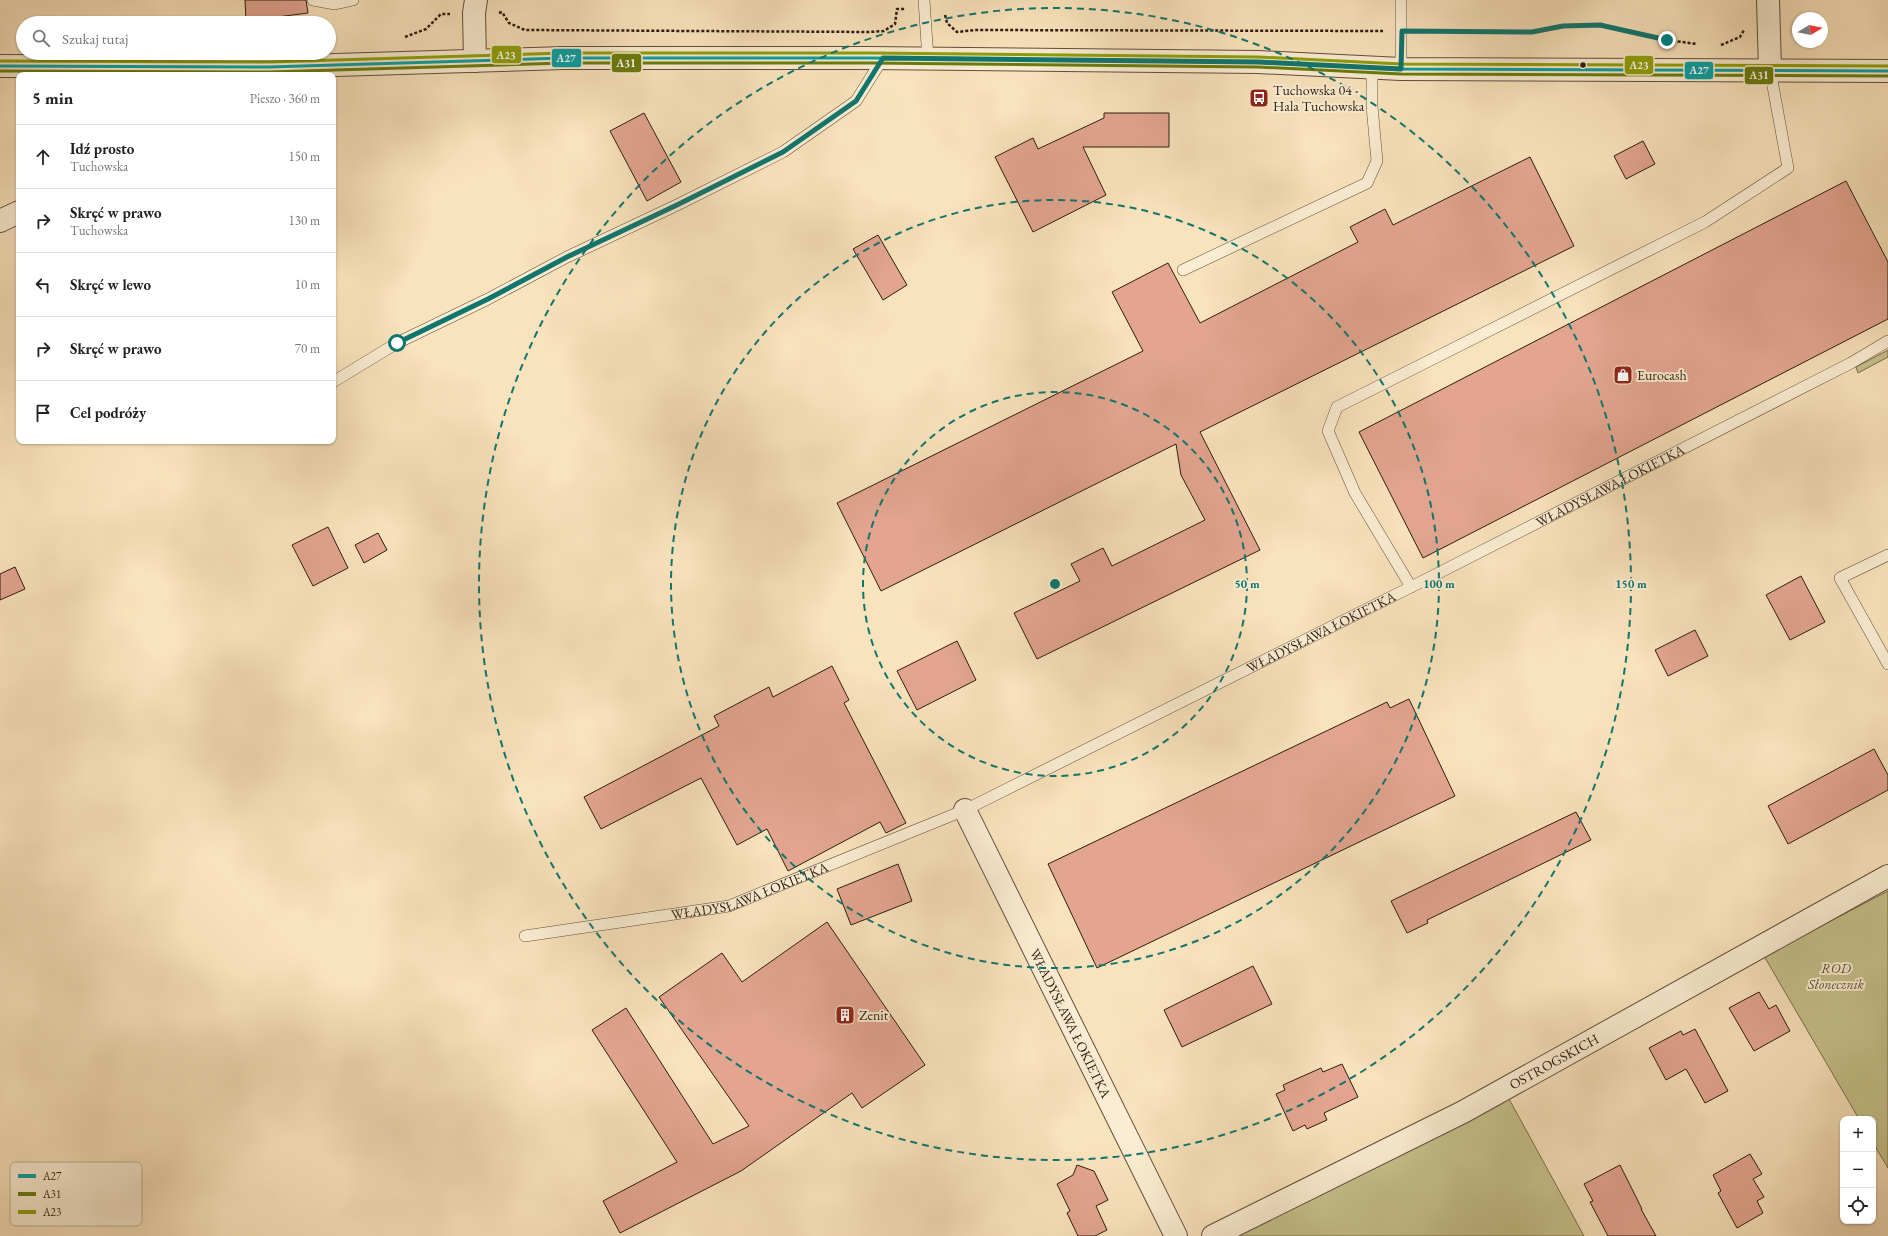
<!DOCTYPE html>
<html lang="pl">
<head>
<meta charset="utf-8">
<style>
  :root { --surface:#fff; --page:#f6f6f6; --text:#222; --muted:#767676; --line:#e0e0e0 }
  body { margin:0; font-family:"EB Garamond",serif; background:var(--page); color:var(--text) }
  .controls { position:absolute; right:12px; bottom:12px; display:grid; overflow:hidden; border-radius:8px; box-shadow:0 1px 3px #0004 }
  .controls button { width:36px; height:36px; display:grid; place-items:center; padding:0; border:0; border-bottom:1px solid var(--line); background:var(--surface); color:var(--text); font:20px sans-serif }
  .compass { position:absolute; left:1792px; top:12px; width:36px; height:36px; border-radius:50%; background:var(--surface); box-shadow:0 1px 3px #0004; rotate:80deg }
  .stop { position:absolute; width:12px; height:12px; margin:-9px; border:3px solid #0f766e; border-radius:50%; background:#fff }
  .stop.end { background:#0f766e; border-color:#fff; box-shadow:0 1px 4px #0008 }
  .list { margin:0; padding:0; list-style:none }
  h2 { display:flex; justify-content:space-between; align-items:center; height:52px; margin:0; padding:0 16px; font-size:17px }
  h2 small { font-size:13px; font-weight:400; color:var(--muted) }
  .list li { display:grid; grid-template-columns:26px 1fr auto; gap:12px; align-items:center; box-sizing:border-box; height:64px; padding:0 16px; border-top:1px solid var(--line) }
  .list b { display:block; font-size:15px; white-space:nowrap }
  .list p { margin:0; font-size:13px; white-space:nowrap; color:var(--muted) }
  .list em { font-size:13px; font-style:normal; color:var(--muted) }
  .icon { flex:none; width:22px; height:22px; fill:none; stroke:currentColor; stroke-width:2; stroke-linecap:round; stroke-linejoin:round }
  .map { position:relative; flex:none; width:1888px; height:1236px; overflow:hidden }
  .search { position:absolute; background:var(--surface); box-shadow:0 1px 3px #0004; left:16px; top:16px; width:320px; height:44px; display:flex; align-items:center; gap:10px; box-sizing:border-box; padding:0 14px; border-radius:22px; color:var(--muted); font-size:15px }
  .panel { position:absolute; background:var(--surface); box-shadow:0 1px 3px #0004; left:16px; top:72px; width:320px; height:372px; border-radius:8px }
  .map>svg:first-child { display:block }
</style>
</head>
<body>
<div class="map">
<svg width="1888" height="1236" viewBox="0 0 1888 1236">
  <rect width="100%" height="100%" fill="#f9e3bc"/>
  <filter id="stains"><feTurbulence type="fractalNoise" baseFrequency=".005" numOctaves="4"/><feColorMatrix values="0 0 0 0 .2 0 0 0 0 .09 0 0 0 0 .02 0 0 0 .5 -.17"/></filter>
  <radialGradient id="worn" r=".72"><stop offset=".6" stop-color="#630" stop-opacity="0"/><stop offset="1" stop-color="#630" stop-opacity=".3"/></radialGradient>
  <path fill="#c6c18b" stroke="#7a6e4e" d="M1888 350V357L1858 373 1856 367Z
    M1888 891V1168L1873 1143V1119H1859L1764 956Z
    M1508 1097 1584 1236H1237Z"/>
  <path fill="#e3a590" stroke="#2d1c10" d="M245 0H306L308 13 246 21Z
    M644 113 681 182 647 201 610 131Z
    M1104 113H1169V147H1083L1106 195 1033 232 995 157 1033 138 1038 149 1104 118Z
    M1643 141 1655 164 1626 179 1614 156Z
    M1530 157 1574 246 1200 432 1260 550 1037 659 1014 613 1080 581 1071 564 1103 548 1112 566 1205 520 1181 475 1176 444 881 591 837 503 1143 351 1112 292 1168 263 1200 323 1358 242 1350 227 1385 209 1393 225Z
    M1846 181 1888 262V319L1423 558 1359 432Z
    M878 235 907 285 883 300 853 249Z
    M328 527 348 568 313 586 292 545Z
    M378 533 387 550 364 563 355 545Z
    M15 567 25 589 0 600V574Z
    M1801 576 1825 622 1790 640 1766 595Z
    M1695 630 1708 656 1668 676 1655 650Z
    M957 641 976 680 917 710 897 671Z
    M832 666 849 700 844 703 906 823 886 833 880 822 788 871 767 829 737 845 701 778 601 829 584 797 719 726 714 716 769 687 773 697Z
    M1409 699 1455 796 1097 968 1048 864 1387 702 1390 708Z
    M1874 749 1888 775V790L1788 844 1768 806Z
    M1576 812 1591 840 1427 920 1428 923 1407 933 1391 901Z
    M898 864 912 901 851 925 837 889Z
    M827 922 925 1065 862 1108 852 1093 741 1171 620 1233 603 1201 677 1162 592 1030 626 1008 713 1144 749 1126 659 997 722 953 742 982Z
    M1253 966 1272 1004 1182 1047 1164 1010Z
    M1759 992 1769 1009 1776 1005 1790 1031 1754 1051 1729 1008Z
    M1695 1029 1728 1091 1705 1103 1686 1069 1666 1080 1649 1048 1681 1031 1683 1035Z
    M1342 1064 1358 1097 1324 1113 1327 1120 1307 1129 1305 1125 1293 1131 1276 1094 1285 1090 1283 1085 1321 1068 1323 1072Z
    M1750 1154 1762 1174 1753 1179 1764 1197 1757 1201 1763 1213 1737 1228 1718 1193 1721 1191 1713 1175Z
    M1077 1165 1094 1171 1108 1200 1096 1206 1107 1230 1095 1236H1078L1067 1213 1070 1211 1057 1184 1073 1175Z
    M1620 1165 1642 1209H1641L1656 1236H1608L1590 1202 1593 1201 1584 1184Z"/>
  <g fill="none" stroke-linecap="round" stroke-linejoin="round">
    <defs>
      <g id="service">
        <path d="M313 0 335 4 353 0"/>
        <path d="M924 0 928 59"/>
        <path d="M1401 69V0"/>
        <path d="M1183 270 1367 183 1377 161 1372 106V68"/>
        <path d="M333 382 397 343 488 299 567 257 677 205 783 152 856 101 883 58"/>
        <path d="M1888 555 1840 578 1888 664"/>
        <path d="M1411 587 1355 493 1328 431 1337 407 1705 222 1788 168 1770 70"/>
        <path id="s1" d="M525 936 729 906 965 810 1411 587 1851 363 1888 341"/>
      </g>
      <g id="minor">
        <path d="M1768 0 1770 70"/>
        <path d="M475 61 474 13 476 0"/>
        <path d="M0 221 19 212"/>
        <path id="s2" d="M965 810 1176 1236"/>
        <path id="s3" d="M1213 1236 1463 1112 1888 876"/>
      </g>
      <path id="tertiary" d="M0 66 269 67 564 58H870L1258 62 1401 69 1888 71"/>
    </defs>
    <use href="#service" stroke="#604e3b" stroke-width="12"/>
    <use href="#minor" stroke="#604e3b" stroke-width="24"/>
    <use href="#tertiary" stroke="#604e3b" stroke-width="24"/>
    <path stroke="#2d1c10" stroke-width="2.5" stroke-dasharray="3 2" stroke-linecap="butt" d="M499 13 502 12 509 23 525 30 869 32 884 31 895 24 897 9H905
      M945 15 947 23 957 32 975 30 1383 31
      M1794 23 1798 31
      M1420 31 1532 32 1563 26 1600 25 1667 40 1697 44
      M405 37 426 29 441 14H450
      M1811 42 1818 46
      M1721 45 1740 37 1744 30"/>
    <use href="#service" stroke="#fbedd3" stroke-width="11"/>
    <use href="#minor" stroke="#fbedd3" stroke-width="22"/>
    <use href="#tertiary" stroke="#fbedd3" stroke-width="22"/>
    <defs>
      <path id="bus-1" d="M0 66 269 67 564 58H870L1258 62 1401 69 1888 71"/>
      <path id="bus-2" d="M0 71 269 72 564 63H870L1258 67 1401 74 1888 76"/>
      <path id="bus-3" d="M0 61 269 62 564 53H870L1258 57 1401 64 1888 66"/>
    </defs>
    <use href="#bus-1" stroke="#fbedd3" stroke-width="6"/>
    <use href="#bus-2" stroke="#fbedd3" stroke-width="6"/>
    <use href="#bus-3" stroke="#fbedd3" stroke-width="6"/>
    <use href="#bus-1" stroke="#08a0a4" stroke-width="3"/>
    <use href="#bus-2" stroke="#6a7c0d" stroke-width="3"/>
    <use href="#bus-3" stroke="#8e9f0a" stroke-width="3"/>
  </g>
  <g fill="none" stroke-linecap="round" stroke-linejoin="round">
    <path stroke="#0f766e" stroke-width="5" d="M397 343 488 299 567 257 677 205 783 152 856 101 883 58 1258 62 1401 69 1402 31 1532 32 1563 26 1600 25 1667 40"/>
  </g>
  <g fill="none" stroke="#0f766e" stroke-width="2" stroke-dasharray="7 5">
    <circle cx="1055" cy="584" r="192"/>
    <circle cx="1055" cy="584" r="384"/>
    <circle cx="1055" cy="584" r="576"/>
  </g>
  <defs>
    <symbol id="bus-square" viewBox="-11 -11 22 22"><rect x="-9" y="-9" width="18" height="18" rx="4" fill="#8f2418" stroke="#fbedd3"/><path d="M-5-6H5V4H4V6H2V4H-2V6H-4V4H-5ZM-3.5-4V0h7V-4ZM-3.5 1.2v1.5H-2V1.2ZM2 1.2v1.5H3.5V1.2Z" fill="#fff"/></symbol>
    <symbol id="shop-square" viewBox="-11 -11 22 22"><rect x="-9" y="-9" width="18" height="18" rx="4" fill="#8f2418" stroke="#fbedd3"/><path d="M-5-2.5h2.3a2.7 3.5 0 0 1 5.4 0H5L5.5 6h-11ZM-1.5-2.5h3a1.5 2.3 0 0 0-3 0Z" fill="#fff"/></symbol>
    <symbol id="building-square" viewBox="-11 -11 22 22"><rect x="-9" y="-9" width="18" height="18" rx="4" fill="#8f2418" stroke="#fbedd3"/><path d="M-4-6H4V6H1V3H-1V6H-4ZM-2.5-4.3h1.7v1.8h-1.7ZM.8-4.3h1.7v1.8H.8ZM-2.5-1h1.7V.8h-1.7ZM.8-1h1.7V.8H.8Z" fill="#fff"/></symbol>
  </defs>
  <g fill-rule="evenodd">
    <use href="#bus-square" x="1248" y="87" width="22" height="22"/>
    <use href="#shop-square" x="1612" y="364" width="22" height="22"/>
    <use href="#building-square" x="834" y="1004" width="22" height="22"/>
  </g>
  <circle fill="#2d1c10" stroke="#fbedd3" stroke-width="1.5" cx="1583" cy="65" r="3.5"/>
  <g text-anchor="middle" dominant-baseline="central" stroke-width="4" stroke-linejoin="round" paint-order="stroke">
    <g font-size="14" fill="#2d1c10" stroke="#fbedd3" text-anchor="start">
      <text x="1273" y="90">Tuchowska 04 -<tspan x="1273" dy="16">Hala Tuchowska</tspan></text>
      <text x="1637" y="375">Eurocash</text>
      <text x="859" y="1015">Zenit</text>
    </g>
    <g font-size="14" fill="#2d1c10" stroke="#fbedd3">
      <text stroke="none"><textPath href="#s1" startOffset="1183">WŁADYSŁAWA ŁOKIETKA</textPath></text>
      <text stroke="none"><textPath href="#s1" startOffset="859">WŁADYSŁAWA ŁOKIETKA</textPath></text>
      <text stroke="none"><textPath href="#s1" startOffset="230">WŁADYSŁAWA ŁOKIETKA</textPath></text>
      <text stroke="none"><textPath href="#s2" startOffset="238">WŁADYSŁAWA ŁOKIETKA</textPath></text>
      <text stroke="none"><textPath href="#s3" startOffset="383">OSTROGSKICH</textPath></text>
    </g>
    <g font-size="14" font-style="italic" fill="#5b4e35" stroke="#fbedd3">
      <text x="1836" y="968">ROD<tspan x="1836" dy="16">Słonecznik</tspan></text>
    </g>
  </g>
  <rect x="10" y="1162" width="132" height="64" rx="6" fill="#fbedd3" stroke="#bdae98" stroke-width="1"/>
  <rect x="18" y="1174" width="18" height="4" fill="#08a0a4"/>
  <rect x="18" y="1192" width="18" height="4" fill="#6a7c0d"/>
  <rect x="18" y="1210" width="18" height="4" fill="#8e9f0a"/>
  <g font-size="11" fill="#2d1c10">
    <text x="43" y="1180">A27</text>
    <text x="43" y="1198">A31</text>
    <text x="43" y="1216">A23</text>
  </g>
  <circle cx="1055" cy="584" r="6" fill="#0f766e" stroke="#fbedd3" stroke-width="2"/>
  <g font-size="12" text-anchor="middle" font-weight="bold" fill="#0f766e" stroke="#fbedd3" stroke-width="4" stroke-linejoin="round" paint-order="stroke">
    <text x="1247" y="588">50 m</text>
    <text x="1439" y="588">100 m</text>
    <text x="1631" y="588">150 m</text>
  </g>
  <g stroke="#fbedd3" stroke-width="1.5">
    <rect x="491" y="45" width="31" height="19" rx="4" fill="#8e9f0a"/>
    <rect x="551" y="48" width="31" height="20" rx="4" fill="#08a0a4"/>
    <rect x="611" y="53" width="31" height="20" rx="4" fill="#6a7c0d"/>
    <rect x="1624" y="55" width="30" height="20" rx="4" fill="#8e9f0a"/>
    <rect x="1684" y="61" width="30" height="19" rx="4" fill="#08a0a4"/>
    <rect x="1744" y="66" width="30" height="19" rx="4" fill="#6a7c0d"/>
  </g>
  <g font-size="11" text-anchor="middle" font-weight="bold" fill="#fff">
    <text x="506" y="59">A23</text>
    <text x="566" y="62">A27</text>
    <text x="626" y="67">A31</text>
    <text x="1639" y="69">A23</text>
    <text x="1699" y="74">A27</text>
    <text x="1759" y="79">A31</text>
  </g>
  <rect width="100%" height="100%" filter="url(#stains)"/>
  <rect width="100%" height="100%" fill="url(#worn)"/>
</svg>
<div class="controls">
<button>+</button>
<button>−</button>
<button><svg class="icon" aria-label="locate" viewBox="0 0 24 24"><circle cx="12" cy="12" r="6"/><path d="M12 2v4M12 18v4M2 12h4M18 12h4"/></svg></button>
</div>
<svg class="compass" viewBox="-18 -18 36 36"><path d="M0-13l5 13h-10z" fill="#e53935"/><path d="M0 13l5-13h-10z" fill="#767676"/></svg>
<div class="stop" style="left:397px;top:343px"></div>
<div class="stop end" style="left:1667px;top:40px"></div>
<div class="search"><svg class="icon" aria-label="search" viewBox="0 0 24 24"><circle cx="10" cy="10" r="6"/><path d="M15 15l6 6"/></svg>Szukaj tutaj</div>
<section class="panel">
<h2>5 min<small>Pieszo · 360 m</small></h2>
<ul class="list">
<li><svg class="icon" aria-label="ahead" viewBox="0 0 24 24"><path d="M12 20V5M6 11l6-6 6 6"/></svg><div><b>Idź prosto</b><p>Tuchowska</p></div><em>150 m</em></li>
<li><svg class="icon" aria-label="right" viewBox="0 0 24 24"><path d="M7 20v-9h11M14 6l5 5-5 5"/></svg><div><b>Skręć w prawo</b><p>Tuchowska</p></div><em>130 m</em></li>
<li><svg class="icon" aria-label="left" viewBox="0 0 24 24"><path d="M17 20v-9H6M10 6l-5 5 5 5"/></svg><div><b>Skręć w lewo</b></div><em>10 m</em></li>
<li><svg class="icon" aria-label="right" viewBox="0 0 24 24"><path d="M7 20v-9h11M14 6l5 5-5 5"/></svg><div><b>Skręć w prawo</b></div><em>70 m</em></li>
<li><svg class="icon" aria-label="arrive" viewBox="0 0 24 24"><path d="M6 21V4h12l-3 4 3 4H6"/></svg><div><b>Cel podróży</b></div></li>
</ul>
</section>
</div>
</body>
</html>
